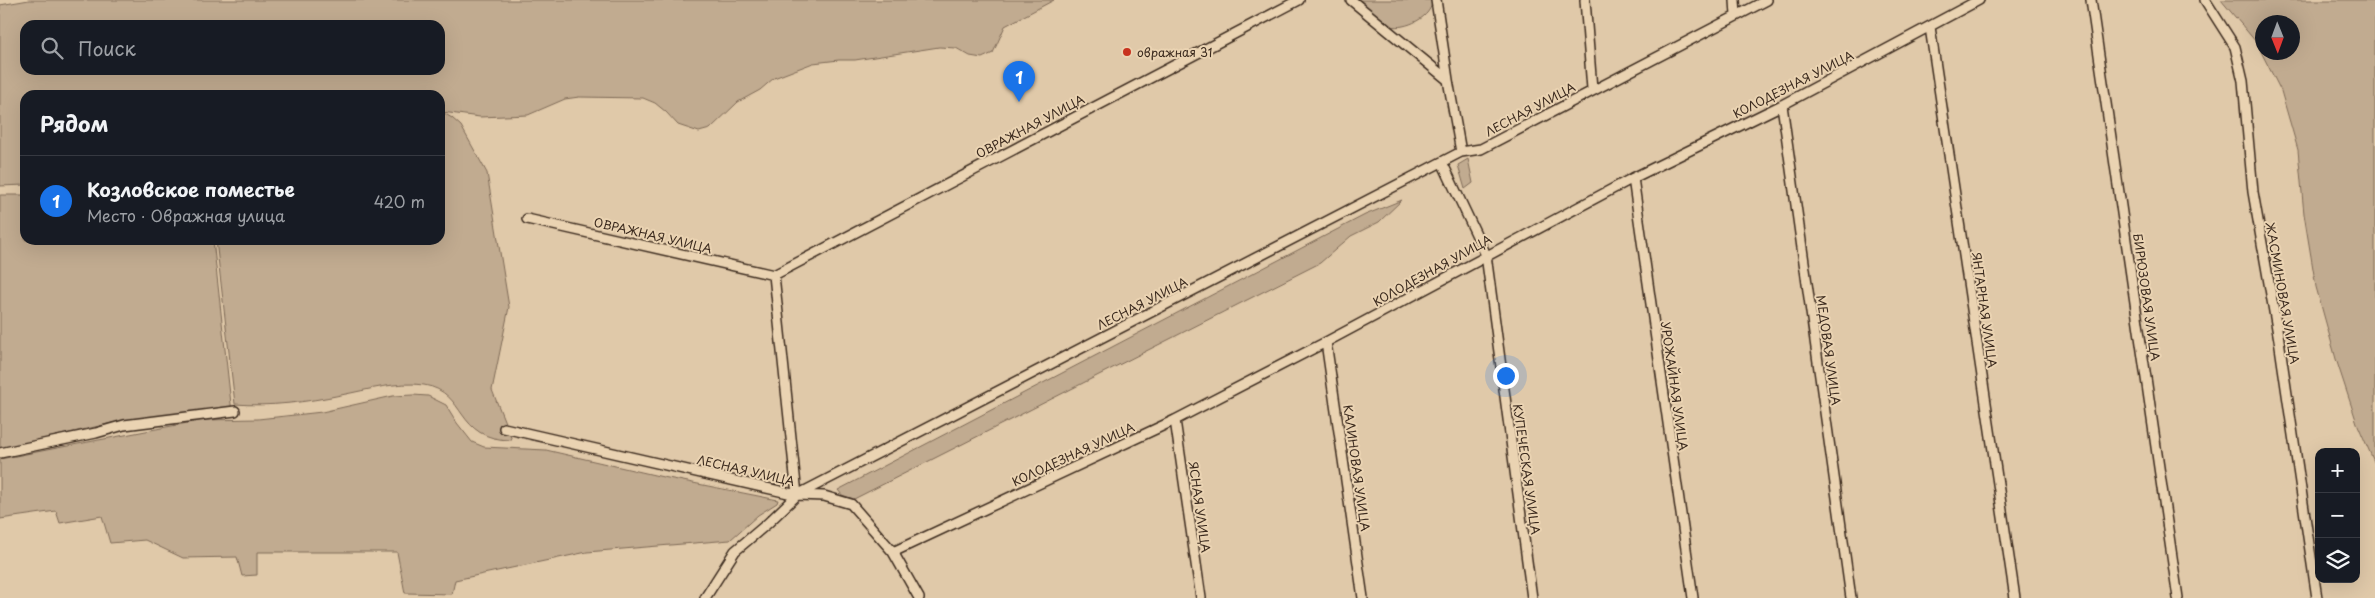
<!DOCTYPE html>
<html lang="ru">
<head>
<meta charset="utf-8">
<style>
  :root { --surface:#171b24; --page:#20242c; --text:#f1f3f6; --muted:#9ea1a6; --line:#363941; --accent:#1a73e8 }
  body { margin:0; font-family:"Playpen Sans",sans-serif; background:var(--page); color:var(--text) }
  .controls { position:absolute; right:15px; bottom:15px; display:grid; overflow:hidden; border-radius:10px; box-shadow:0 5px 20px #0002 }
  .controls button { width:45px; height:45px; display:grid; place-items:center; padding:0; border:0; border-bottom:1px solid var(--line); background:var(--surface); color:var(--text); font:25px sans-serif }
  .compass { position:absolute; left:2255px; top:15px; width:45px; height:45px; border-radius:50%; background:var(--surface); box-shadow:0 5px 20px #0002; rotate:179deg }
  .you { position:absolute; left:1505px; top:375px; width:18px; height:18px; margin:-12px; border:4px solid #fff; border-radius:50%; background:#1a73e8; box-shadow:0 0 0 8px #1a73e833 }
  .badge { display:grid; place-items:center; width:32px; height:32px; border-radius:50%; background:var(--accent); color:#fff; font-size:16px; font-weight:700 }
  .pin { position:absolute; translate:-50% -41px; filter:drop-shadow(0 1px 2px #0008) }
  .pin::after { content:''; position:absolute; top:26px; width:18px; height:15px; background:inherit; clip-path:polygon(0 0,100% 0,50% 100%) }
  .list { margin:0; padding:0; list-style:none }
  h2 { display:flex; justify-content:space-between; align-items:center; height:65px; margin:0; padding:0 20px; font-size:21px }
  h2 small { font-size:16px; font-weight:400; color:var(--muted) }
  .list li { display:grid; grid-template-columns:32px 1fr auto; gap:15px; align-items:center; box-sizing:border-box; height:90px; padding:0 20px; border-top:1px solid var(--line) }
  .list b { display:block; font-size:19px; white-space:nowrap }
  .list p { margin:0; font-size:16px; white-space:nowrap; color:var(--muted) }
  .list em { font-size:16px; font-style:normal; color:var(--muted) }
  .icon { flex:none; width:28px; height:28px; fill:none; stroke:currentColor; stroke-width:2; stroke-linecap:round; stroke-linejoin:round }
  .map { position:relative; flex:none; width:2375px; height:598px; overflow:hidden }
  .search { position:absolute; background:var(--surface); box-shadow:0 5px 20px #0002; left:20px; top:20px; width:425px; height:55px; display:flex; align-items:center; gap:12px; box-sizing:border-box; padding:0 18px; border-radius:15px; color:var(--muted); font-size:19px }
  .panel { position:absolute; background:var(--surface); box-shadow:0 5px 20px #0002; left:20px; top:90px; width:425px; height:155px; border-radius:15px }
  .map>svg:first-child { display:block }
</style>
</head>
<body>
<div class="map">
<svg width="2375" height="598" viewBox="0 0 2375 598">
  <rect width="100%" height="100%" fill="#e0c9a9"/>
  <filter id="ink" filterUnits="userSpaceOnUse"><feTurbulence type="fractalNoise" baseFrequency=".02" numOctaves="2"/><feDisplacementMap in="SourceGraphic" scale="10" xChannelSelector="R" yChannelSelector="G"/><feConvolveMatrix kernelMatrix="1 2 1 2 8 2 1 2 1" color-interpolation-filters="sRGB"/></filter>
  <g filter="url(#ink)">
    <path fill="#c1ab90" stroke="#7e6a57" fill-rule="evenodd" d="M29 0H1054L1005 26 993 53 982 58 970 56 956 48 939 47 855 60H839L813 63 774 78 760 90 738 102 710 129 699 132 678 125 666 112 655 103 643 98 579 97 565 99 528 115 480 117 442 112 452 118 461 126 487 173 509 307 492 390 512 440C454 440 468 392 424 385 397 381 367 390 341 395 307 402 269 407 235 404L216 240H440V95H25V185L0 186V5ZM25 25H440V70H25Z
      M1355 0H1432C1433 17 1405 30 1390 26 1377 23 1365 8 1355 0Z
      M2221 0H2375V464L2357 423 2336 359 2316 287 2304 214 2298 150 2281 91 2256 42ZM2262 22H2292V52H2262Z
      M1468 159 1473 183 1465 189 1458 165Z
      M0 195H25V240H213L232 413H197L125 420 0 449Z
      M1402 200 1379 222 1351 236 1320 263 854 499 842 495 838 490 1365 215Z
      M413 395 428 396 446 405 457 423 472 442 484 447 546 450 663 477 778 500 777 503 758 515 730 540 587 552 455 580 452 594 405 593 397 552H257V575L242 576 237 557 183 558 145 540 110 543 102 516 60 523 56 511 0 519V459L203 420 258 419 322 412 393 396Z"/>
    <g fill="none" stroke-linecap="round" stroke-linejoin="round">
      <defs>
        <path id="minor" d="M1351 0 1448 80 1461 152
          M1436 0 1448 80
          M1585 0 1592 89
          M1735 0 1736 16
          M2091 0 2178 598
          M2205 0 2235 47 2243 81 2253 192 2279 340 2317 598
          M1930 27 2015 598
          M1782 105 1851 598
          M1442 162 1486 255 1532 598
          M1633 178 1693 598
          M527 219 774 275
          M1326 342 1363 598
          M1175 420 1201 598
          M504 428 797 495 824 496 851 504 893 552 919 598
          M0 453 96 433 124 425 235 411
          M797 495 774 275 1299 0
          M893 552 1175 420 1326 342 1633 178 1782 105 1979 0
          M705 598 735 551 768 523 797 495 1461 152 1481 149 1767 0"/>
      </defs>
      <use href="#minor" stroke="#3b2a1e" stroke-width="12"/>
      <use href="#minor" stroke="#ead3b2" stroke-width="9"/>
    </g>
  </g>
  <circle fill="#c8321e" stroke="#ead3b2" stroke-width="2" cx="1127" cy="52" r="5"/>
  <g text-anchor="middle" dominant-baseline="central" stroke-width="4" stroke-linejoin="round" paint-order="stroke">
    <g font-size="12" fill="#3b2a1e" stroke="#ead3b2" text-anchor="start">
      <text x="1137" y="52">овражная 31</text>
    </g>
    <g font-size="12" fill="#3b2a1e" stroke="#ead3b2">
      <text transform="translate(1793 84) rotate(-27)">КОЛОДЕЗНАЯ УЛИЦА</text>
      <text transform="translate(1530 109) rotate(-28)">ЛЕСНАЯ УЛИЦА</text>
      <text transform="translate(1030 126) rotate(-28)">ОВРАЖНАЯ УЛИЦА</text>
      <text transform="translate(653 235) rotate(13)">ОВРАЖНАЯ УЛИЦА</text>
      <text transform="translate(1432 270) rotate(-29)">КОЛОДЕЗНАЯ УЛИЦА</text>
      <text transform="translate(2283 293) rotate(80)">ЖАСМИНОВАЯ УЛИЦА</text>
      <text transform="translate(2147 297) rotate(82)">БИРЮЗОВАЯ УЛИЦА</text>
      <text transform="translate(1142 303) rotate(-27)">ЛЕСНАЯ УЛИЦА</text>
      <text transform="translate(1985 310) rotate(82)">ЯНТАРНАЯ УЛИЦА</text>
      <text transform="translate(1829 350) rotate(82)">МЕДОВАЯ УЛИЦА</text>
      <text transform="translate(1675 386) rotate(82)">УРОЖАЙНАЯ УЛИЦА</text>
      <text transform="translate(1073 454) rotate(-25)">КОЛОДЕЗНАЯ УЛИЦА</text>
      <text transform="translate(1357 468) rotate(82)">КАЛИНОВАЯ УЛИЦА</text>
      <text transform="translate(1527 469) rotate(82)">КУПЕЧЕСКАЯ УЛИЦА</text>
      <text transform="translate(746 470) rotate(13)">ЛЕСНАЯ УЛИЦА</text>
      <text transform="translate(1200 507) rotate(82)">ЯСНАЯ УЛИЦА</text>
    </g>
  </g>
</svg>
<div class="controls">
<button>+</button>
<button>−</button>
<button><svg class="icon" aria-label="layers" viewBox="0 0 24 24"><path d="M12 4l9 5-9 5-9-5zM3 14l9 5 9-5"/></svg></button>
</div>
<svg class="compass" viewBox="-18 -18 36 36"><path d="M0-13l5 13h-10z" fill="#e53935"/><path d="M0 13l5-13h-10z" fill="#9ea1a6"/></svg>
<div class="you"></div>
<div class="pin badge" style="left:1019px;top:102px">1</div>
<div class="search"><svg class="icon" aria-label="search" viewBox="0 0 24 24"><circle cx="10" cy="10" r="6"/><path d="M15 15l6 6"/></svg>Поиск</div>
<section class="panel">
<h2>Рядом<small></small></h2>
<ul class="list">
<li><span class="badge">1</span><div><b>Козловское поместье</b><p>Место · Овражная улица</p></div><em>420 m</em></li>
</ul>
</section>
</div>
</body>
</html>
